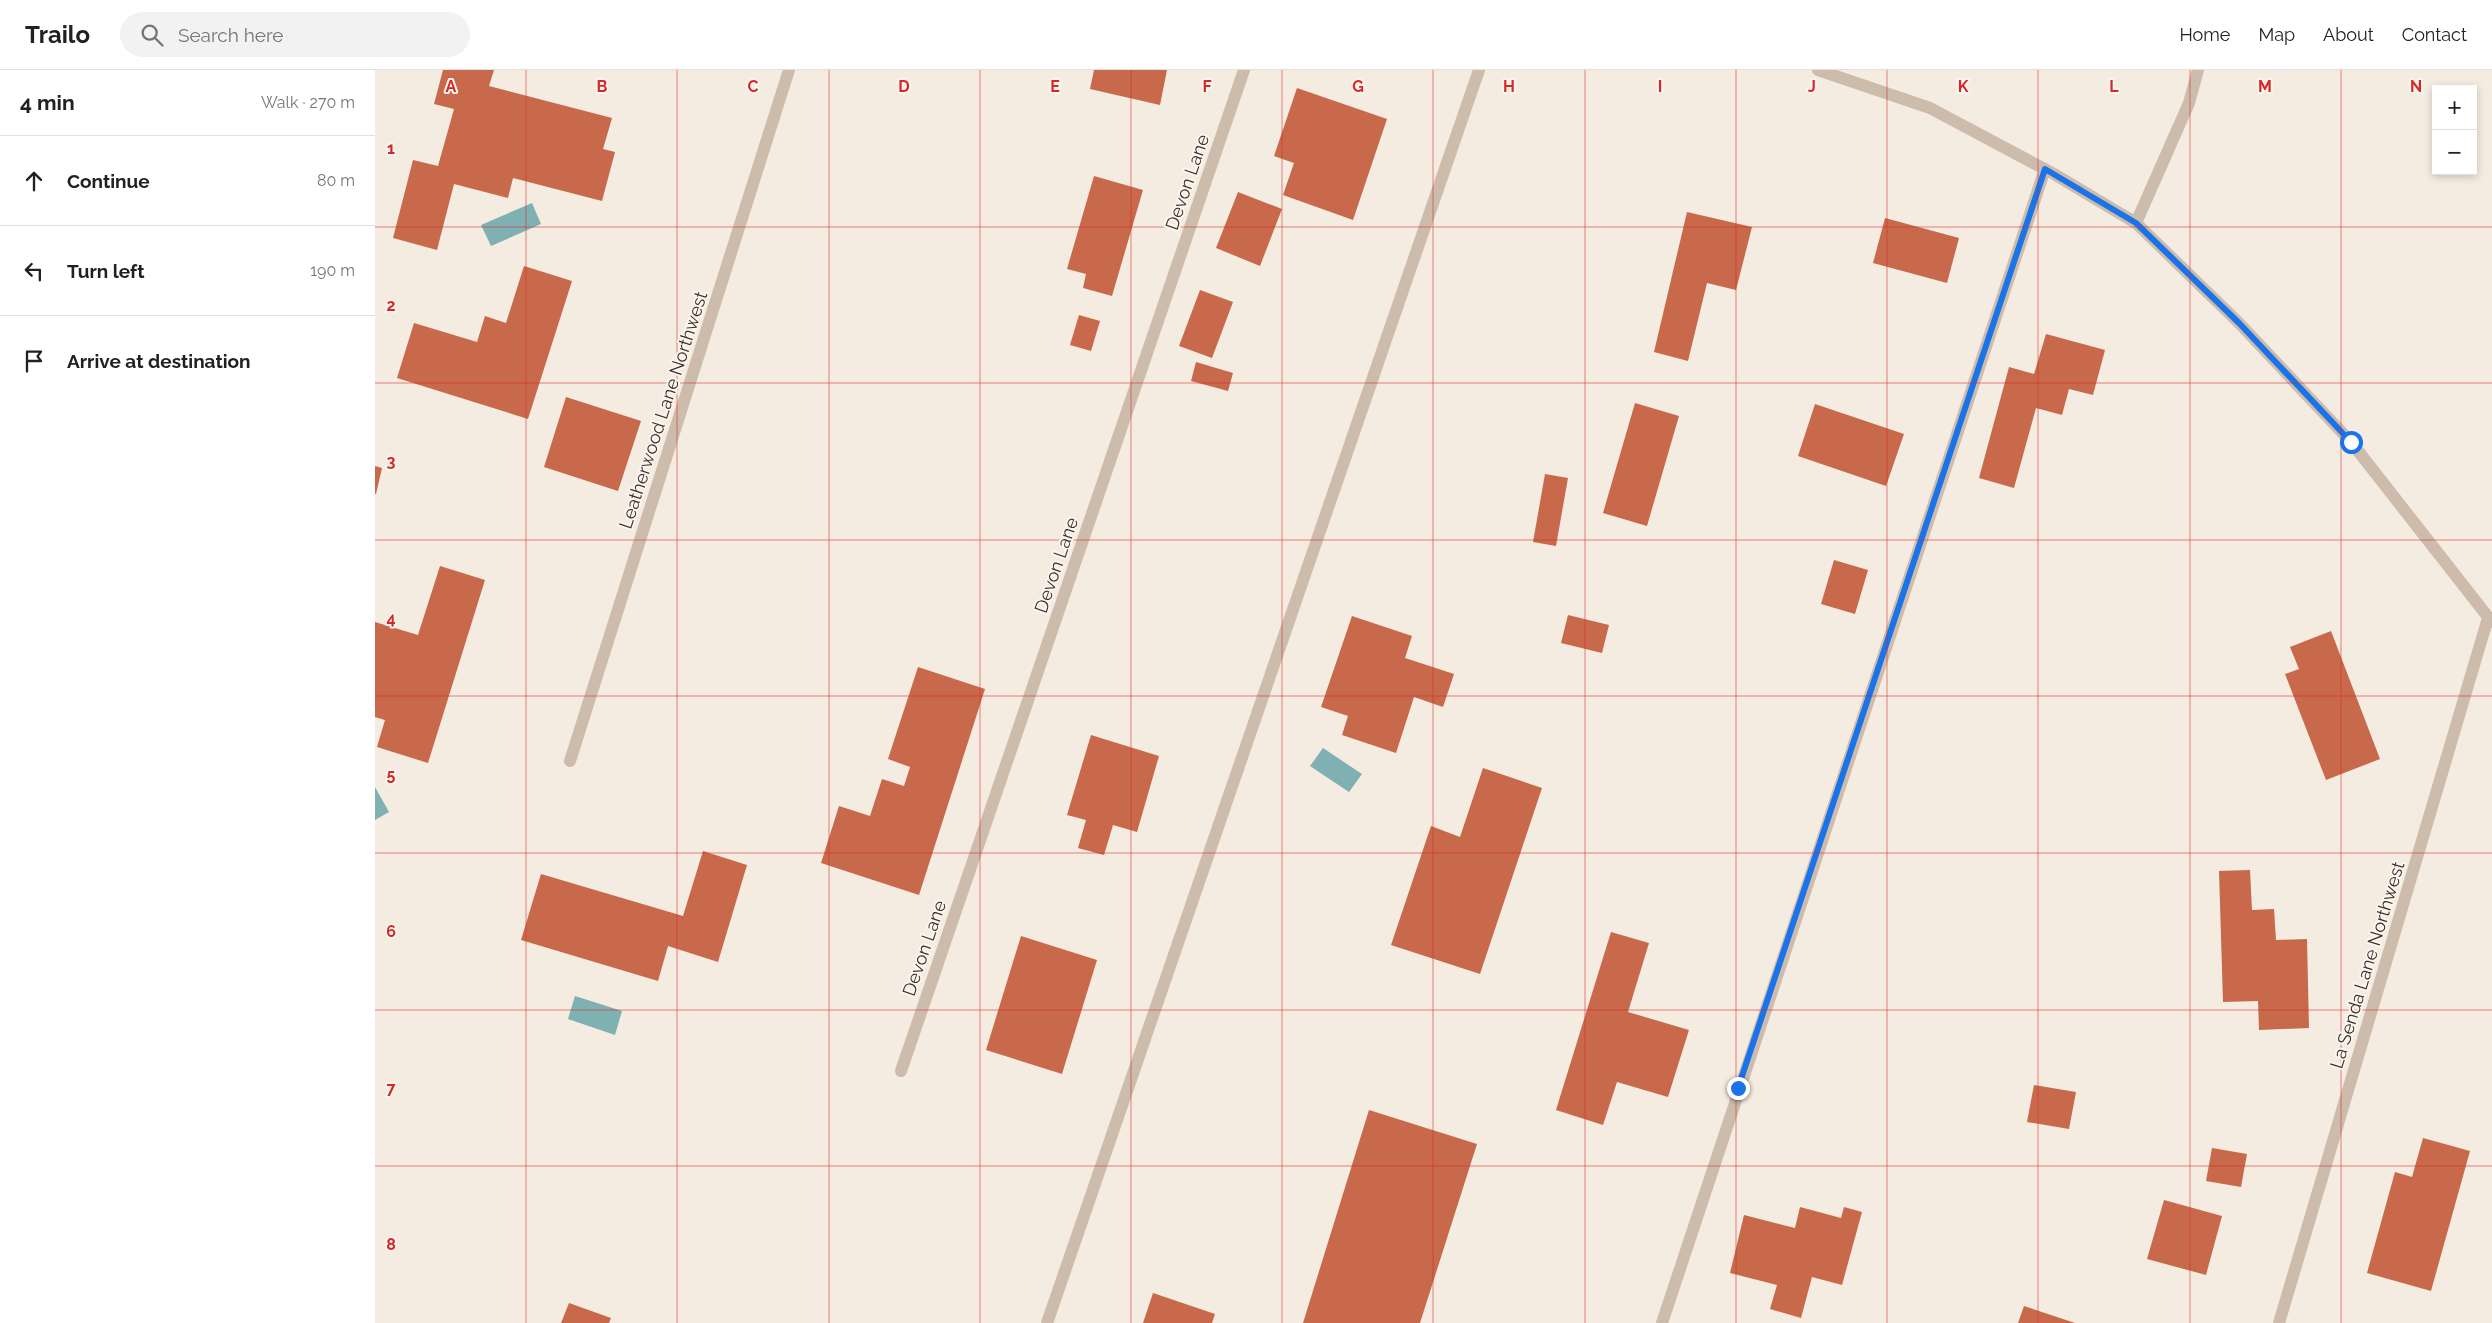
<!DOCTYPE html>
<html lang="en">
<head>
<meta charset="utf-8">
<style>
  :root { --surface:#fff; --page:#f2f2f2; --text:#202124; --muted:#757577; --line:#e0e0e0 }
  body { margin:0; font-family:Raleway,sans-serif; background:var(--page); color:var(--text) }
  .controls { position:absolute; right:15px; top:15px; display:grid; overflow:hidden; border-radius:0px; box-shadow:0 2px 8px #0003 }
  .controls button { width:45px; height:45px; display:grid; place-items:center; padding:0; border:0; border-bottom:1px solid var(--line); background:var(--surface); color:var(--text); font:25px sans-serif }
  .stop { position:absolute; width:15px; height:15px; margin:-11px; border:4px solid #1a73e8; border-radius:50%; background:#fff }
  .stop.end { background:#1a73e8; border-color:#fff; box-shadow:0 1px 5px #0008 }
  .list { margin:0; padding:0; list-style:none }
  h2 { display:flex; justify-content:space-between; align-items:center; height:65px; margin:0; padding:0 20px; font-size:21px }
  h2 small { font-size:16px; font-weight:400; color:var(--muted) }
  .list li { display:grid; grid-template-columns:32px 1fr auto; gap:15px; align-items:center; box-sizing:border-box; height:90px; padding:0 20px; border-top:1px solid var(--line) }
  .list b { display:block; font-size:19px; white-space:nowrap }
  .list em { font-size:16px; font-style:normal; color:var(--muted) }
  .icon { flex:none; width:28px; height:28px; fill:none; stroke:currentColor; stroke-width:2; stroke-linecap:round; stroke-linejoin:round }
  .map { position:relative; flex:none; width:2117px; height:1253px; overflow:hidden }
  header { display:flex; align-items:center; gap:30px; box-sizing:border-box; height:70px; padding:0 25px; background:var(--surface); border-bottom:1px solid var(--line) }
  header strong { font-size:24px }
  nav { display:flex; gap:28px; margin-inline-start:auto; font-size:18px }
  .search { width:350px; height:45px; background:var(--page); display:flex; align-items:center; gap:12px; box-sizing:border-box; padding:0 18px; border-radius:28px; color:var(--muted); font-size:19px }
  main { display:flex }
  aside { flex:1; background:var(--surface) }
  .map>svg:first-child { display:block }
</style>
</head>
<body>
<header>
<strong>Trailo</strong>
<div class="search"><svg class="icon" aria-label="search" viewBox="0 0 24 24"><circle cx="10" cy="10" r="6"/><path d="M15 15l6 6"/></svg>Search here</div>
<nav><a>Home</a><a>Map</a><a>About</a><a>Contact</a></nav>
</header>
<main>
<aside>
<h2>4 min<small>Walk · 270 m</small></h2>
<ul class="list">
<li><svg class="icon" aria-label="ahead" viewBox="0 0 24 24"><path d="M12 20V5M6 11l6-6 6 6"/></svg><div><b>Continue</b></div><em>80 m</em></li>
<li><svg class="icon" aria-label="left" viewBox="0 0 24 24"><path d="M17 20v-9H6M10 6l-5 5 5 5"/></svg><div><b>Turn left</b></div><em>190 m</em></li>
<li><svg class="icon" aria-label="arrive" viewBox="0 0 24 24"><path d="M6 21V4h12l-3 4 3 4H6"/></svg><div><b>Arrive at destination</b></div></li>
</ul>
</aside>
<div class="map">
<svg width="2117" height="1253" viewBox="0 0 2117 1253">
  <rect width="100%" height="100%" fill="#f4ebe1"/>
  <path fill="#7fb0b2" d="M157 133 166 154 116 176 106 155Z
    M948 678 987 704 974 722 935 696Z
    M0 717 14 742 0 750Z
    M200 926 247 941 240 965 193 949Z"/>
  <path fill="#c8694b" d="M68 0H119L114 16 237 48 228 79 240 82 227 131 138 108 133 128 79 114 62 180 18 168 38 90 63 96 79 39 59 34Z
    M719 0H792L785 35 715 19Z
    M922 18 1012 49 978 150 908 125 919 93 899 86Z
    M719 106 768 120 737 226 708 218 711 204 692 199Z
    M863 122 907 139 885 196 841 178Z
    M1312 142 1377 157 1361 220 1332 213 1313 291 1279 282Z
    M1510 148 1584 168 1572 213 1498 193Z
    M149 196 197 211 153 349 22 308 39 253 102 272 110 246 131 253Z
    M825 220 858 232 837 288 804 276Z
    M704 245 725 251 716 281 695 275Z
    M1671 264 1730 280 1718 325 1694 319 1687 345 1661 338 1639 418 1604 408 1634 297 1659 304Z
    M821 292 858 303 853 321 816 311Z
    M191 327 266 351 243 421 169 397Z
    M1260 333 1304 346 1272 456 1228 443Z
    M1440 334 1529 364 1511 416 1423 386Z
    M0 396 7 398 1 424H0Z
    M1170 404 1193 408 1181 476 1158 472Z
    M1459 490 1493 500 1480 544 1446 534Z
    M65 496 110 510 53 693 2 677 10 650 0 647V552L43 565Z
    M1193 545 1234 555 1227 583 1186 573Z
    M977 546 1037 566 1030 588 1079 604 1068 637 1039 627 1021 683 967 665 973 646 946 637Z
    M1956 561 2005 689 1951 710 1910 604 1924 599 1915 577Z
    M543 597 610 619 544 825 446 793 464 736 495 746 507 709 529 716 535 697 513 689Z
    M716 665 784 686 762 762 738 755 729 785 703 778 711 750 692 745Z
    M1108 698 1167 718 1105 904 1016 875 1056 756 1085 767Z
    M328 781 372 795 343 892 293 876 283 911 146 870 166 804 308 846Z
    M1875 800 1877 840 1899 839 1901 870 1932 869 1934 958 1884 960 1883 931 1848 932 1844 801Z
    M1236 862 1274 873 1253 942 1314 960 1293 1027 1242 1012 1228 1055 1181 1040Z
    M646 866 722 890 687 1004 611 980Z
    M1659 1015 1701 1022 1694 1059 1652 1052Z
    M994 1040 1102 1074 1045 1253H928Z
    M2048 1068 2095 1081 2056 1221 1992 1203 2020 1102 2037 1107Z
    M1837 1078 1872 1084 1866 1117 1831 1111Z
    M1789 1130 1847 1146 1831 1205 1772 1189Z
    M1425 1137 1466 1148 1469 1137 1487 1142 1467 1215 1437 1207 1426 1248 1395 1239 1402 1215 1355 1203 1369 1145 1420 1158Z
    M778 1223 840 1244 837 1253H768Z
    M194 1233 236 1248 234 1253H186Z
    M1649 1236 1700 1253H1643Z"/>
  <g fill="none" stroke-linecap="round" stroke-linejoin="round">
    <path stroke="#cdbbac" stroke-width="12" d="M1761 153 1814 33 1823 0
      M195 691 414 0
      M526 1001 869 0
      M672 1253 1104 0
      M1287 1253 1670 99
      M1904 1253 2113 548"/>
    <path stroke="#cdbbac" stroke-width="12" d="M1443 0 1555 38 1679 104 1761 153 1864 253 1976 372 2117 552"/>
  </g>
  <g fill="none" stroke-linecap="round" stroke-linejoin="round">
    <path stroke="#1a73e8" stroke-width="6" d="M1363 1018 1670 99 1761 153 1864 253 1976 372"/>
  </g>
  <path fill="none" stroke="#d62828" stroke-width="1" stroke-opacity="0.55" d="M151 0V1253M302 0V1253M454 0V1253M605 0V1253M756 0V1253M907 0V1253M1058 0V1253M1210 0V1253M1361 0V1253M1512 0V1253M1663 0V1253M1815 0V1253M1966 0V1253M0 157H2117M0 313H2117M0 470H2117M0 626H2117M0 783H2117M0 940H2117M0 1096H2117"/>
  <g text-anchor="middle" dominant-baseline="central" stroke-width="4" stroke-linejoin="round" paint-order="stroke">
    <g font-size="18" fill="#3b302b" stroke="#fbf5ee">
      <text transform="translate(812 112) rotate(-71)">Devon Lane</text>
      <text transform="translate(288 340) rotate(-72)">Leatherwood Lane Northwest</text>
      <text transform="translate(681 495) rotate(-71)">Devon Lane</text>
      <text transform="translate(549 878) rotate(-71)">Devon Lane</text>
      <text transform="translate(1992 895) rotate(-73)">La Senda Lane Northwest</text>
    </g>
  </g>
  <g font-size="16" text-anchor="middle" font-weight="bold" fill="#d62828" stroke="#fbf5ee" stroke-width="4" stroke-linejoin="round" paint-order="stroke">
    <text x="76" y="22">A</text>
    <text x="227" y="22">B</text>
    <text x="378" y="22">C</text>
    <text x="529" y="22">D</text>
    <text x="680" y="22">E</text>
    <text x="832" y="22">F</text>
    <text x="983" y="22">G</text>
    <text x="1134" y="22">H</text>
    <text x="1285" y="22">I</text>
    <text x="1437" y="22">J</text>
    <text x="1588" y="22">K</text>
    <text x="1739" y="22">L</text>
    <text x="1890" y="22">M</text>
    <text x="2041" y="22">N</text>
    <text x="16" y="84">1</text>
    <text x="16" y="241">2</text>
    <text x="16" y="397">3</text>
    <text x="16" y="554">4</text>
    <text x="16" y="710">5</text>
    <text x="16" y="867">6</text>
    <text x="16" y="1024">7</text>
    <text x="16" y="1180">8</text>
  </g>
</svg>
<div class="controls">
<button>+</button>
<button>−</button>
</div>
<div class="stop" style="left:1976px;top:372px"></div>
<div class="stop end" style="left:1363px;top:1018px"></div>
</div>
</main>
</body>
</html>
